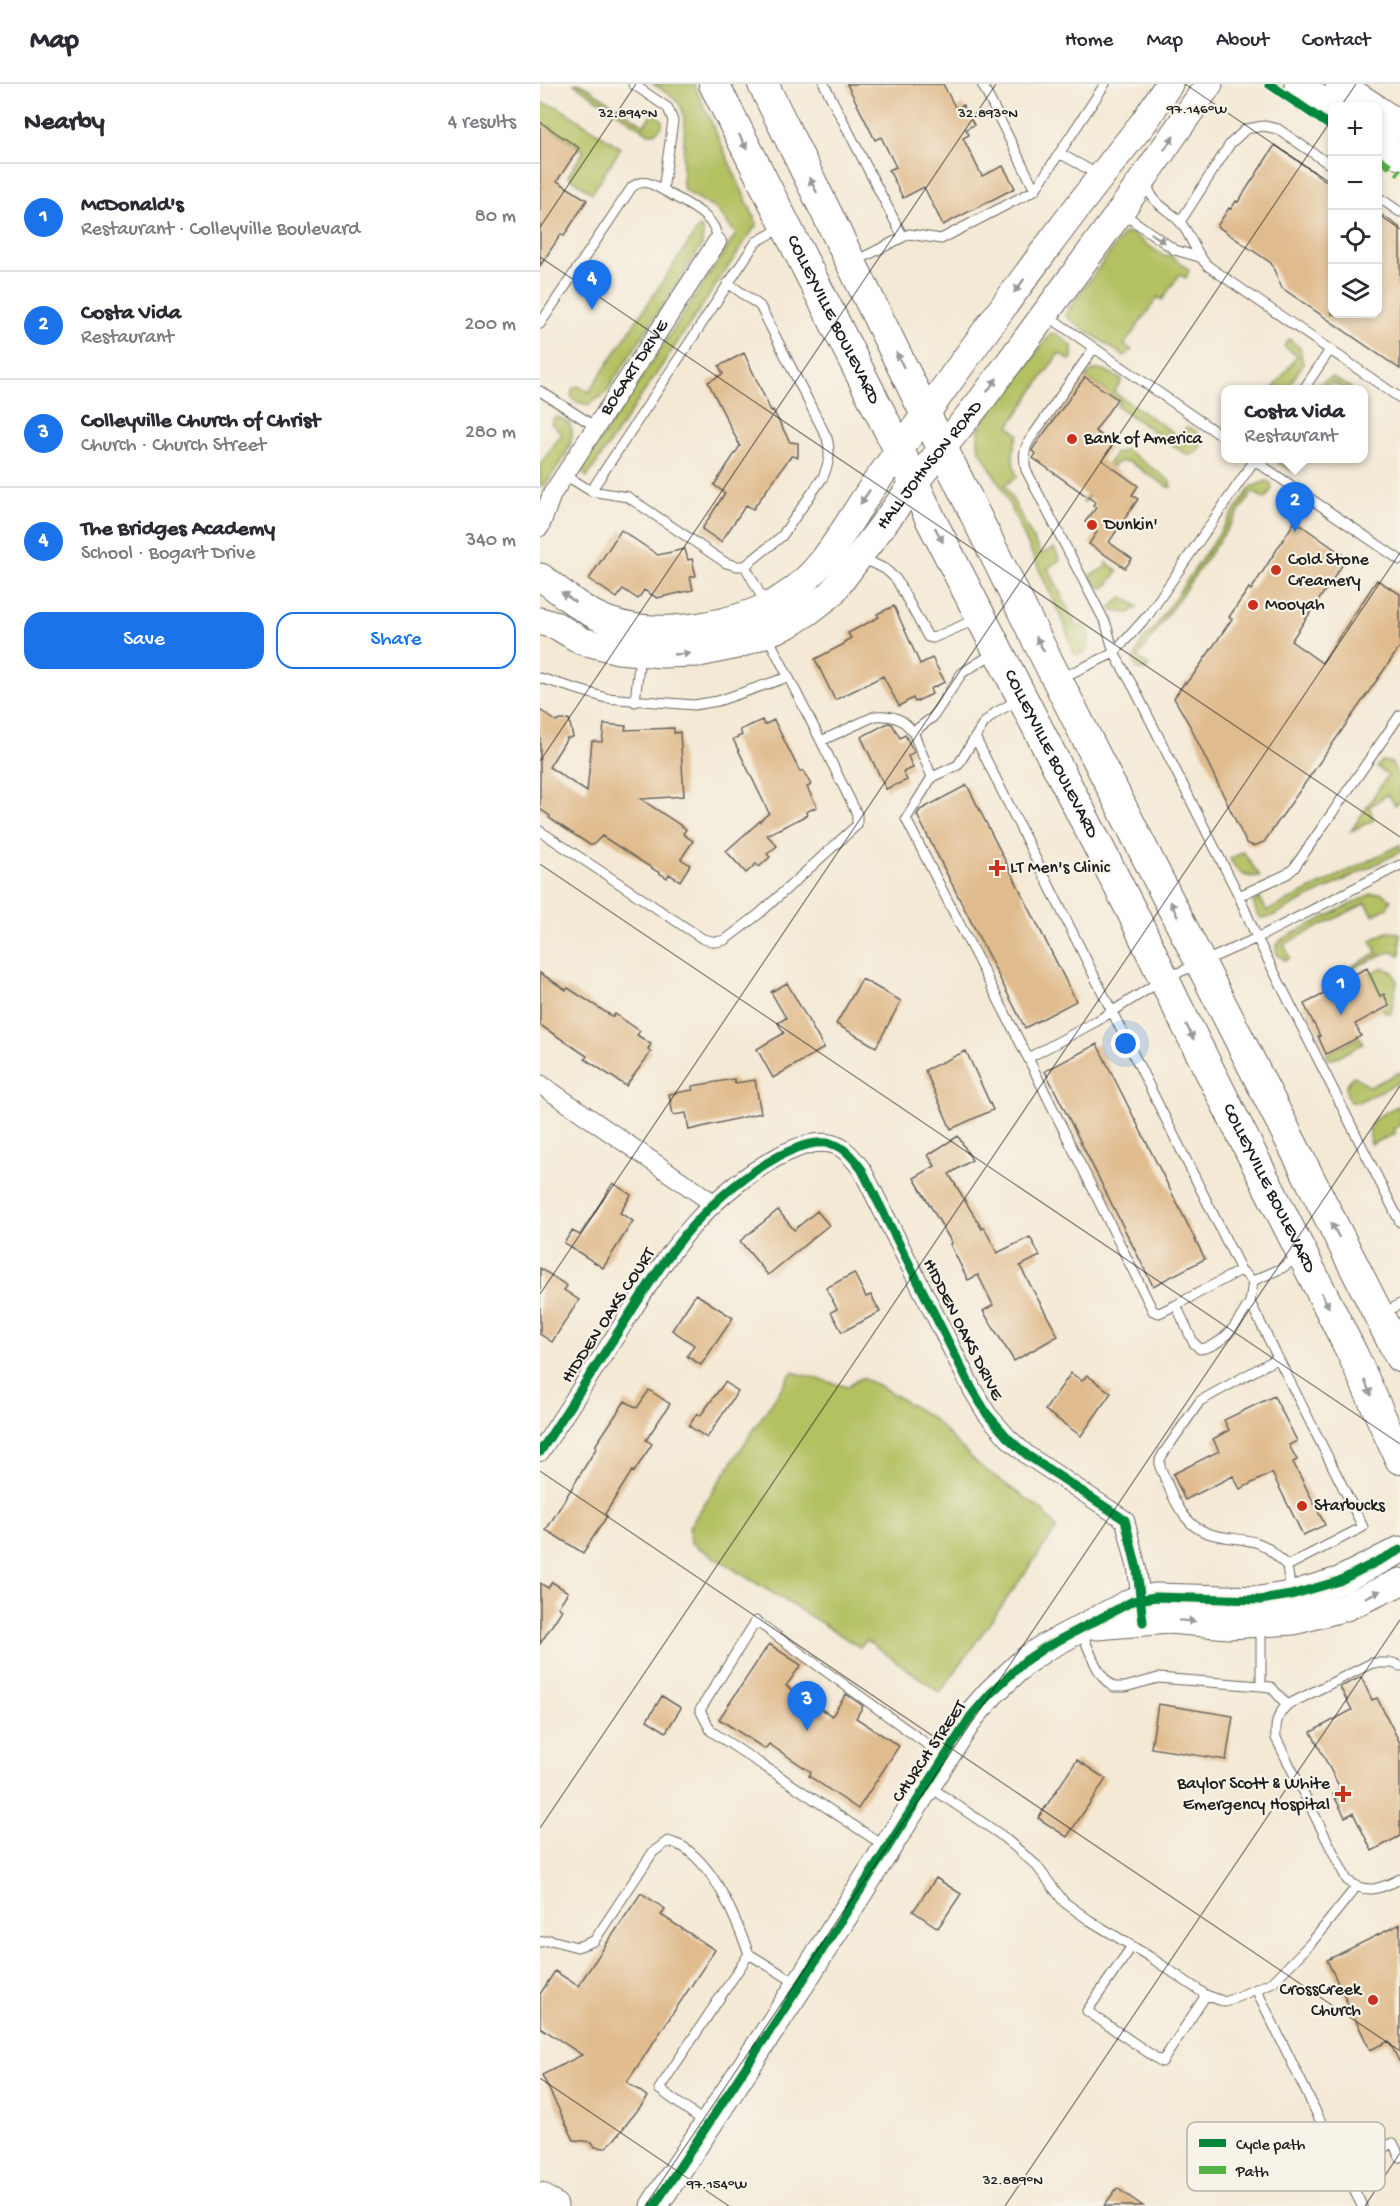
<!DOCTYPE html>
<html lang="en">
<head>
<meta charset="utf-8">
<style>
  :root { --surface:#fff; --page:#f2f2f3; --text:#2b2b33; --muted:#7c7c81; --line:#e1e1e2; --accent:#1a73e8 }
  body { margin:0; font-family:"Gochi Hand",sans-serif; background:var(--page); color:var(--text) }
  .controls { position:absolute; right:18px; top:18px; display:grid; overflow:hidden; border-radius:12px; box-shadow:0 3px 9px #0003 }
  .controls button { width:54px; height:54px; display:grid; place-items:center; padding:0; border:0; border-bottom:2px solid var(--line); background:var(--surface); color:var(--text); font:30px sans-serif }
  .you { position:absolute; left:586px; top:960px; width:21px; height:21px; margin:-15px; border:4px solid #fff; border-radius:50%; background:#1a73e8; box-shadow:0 0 0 9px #1a73e833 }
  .badge { display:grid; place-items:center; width:39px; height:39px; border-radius:50%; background:var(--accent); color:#fff; font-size:20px; font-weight:700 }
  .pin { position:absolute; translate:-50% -50px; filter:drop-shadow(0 2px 3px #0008) }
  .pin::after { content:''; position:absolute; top:32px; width:21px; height:18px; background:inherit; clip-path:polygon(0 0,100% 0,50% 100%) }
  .popup { position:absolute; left:681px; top:301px; width:147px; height:78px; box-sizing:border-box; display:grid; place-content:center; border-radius:12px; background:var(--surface); filter:drop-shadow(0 2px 4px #0005); font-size:20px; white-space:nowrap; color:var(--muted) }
  .popup b { font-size:22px; color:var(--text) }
  .popup::after { content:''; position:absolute; left:50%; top:100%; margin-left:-12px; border:12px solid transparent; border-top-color:var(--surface) }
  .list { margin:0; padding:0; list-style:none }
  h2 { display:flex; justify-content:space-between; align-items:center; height:78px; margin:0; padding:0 24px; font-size:26px }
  h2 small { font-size:20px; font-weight:400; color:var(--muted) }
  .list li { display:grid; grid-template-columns:39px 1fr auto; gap:18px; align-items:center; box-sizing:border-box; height:108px; padding:0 24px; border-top:2px solid var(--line) }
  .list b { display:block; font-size:22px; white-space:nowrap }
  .list p { margin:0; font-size:20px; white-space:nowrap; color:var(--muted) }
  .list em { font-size:20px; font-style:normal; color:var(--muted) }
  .actions { display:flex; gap:12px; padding:18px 24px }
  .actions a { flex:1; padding:14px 0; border:2px solid var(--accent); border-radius:18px; text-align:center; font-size:21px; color:var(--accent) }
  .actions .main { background:var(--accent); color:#fff }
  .icon { flex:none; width:33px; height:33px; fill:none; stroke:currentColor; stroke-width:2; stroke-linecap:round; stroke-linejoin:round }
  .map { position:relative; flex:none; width:860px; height:2122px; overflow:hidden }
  header { display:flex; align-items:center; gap:36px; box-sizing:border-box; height:84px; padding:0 30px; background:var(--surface); border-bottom:2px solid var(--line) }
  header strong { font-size:28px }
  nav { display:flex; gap:33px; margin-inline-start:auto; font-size:21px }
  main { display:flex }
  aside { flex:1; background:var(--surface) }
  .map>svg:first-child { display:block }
</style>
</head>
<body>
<header>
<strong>Map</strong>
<nav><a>Home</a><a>Map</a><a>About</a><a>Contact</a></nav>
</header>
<main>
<aside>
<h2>Nearby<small>4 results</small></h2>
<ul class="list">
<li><span class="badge">1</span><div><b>McDonald's</b><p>Restaurant · Colleyville Boulevard</p></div><em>80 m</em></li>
<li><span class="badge">2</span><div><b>Costa Vida</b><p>Restaurant</p></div><em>200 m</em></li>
<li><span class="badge">3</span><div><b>Colleyville Church of Christ</b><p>Church · Church Street</p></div><em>280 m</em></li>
<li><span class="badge">4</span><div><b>The Bridges Academy</b><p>School · Bogart Drive</p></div><em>340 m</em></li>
</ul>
<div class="actions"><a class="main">Save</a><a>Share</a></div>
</aside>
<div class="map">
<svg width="860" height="2122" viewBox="0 0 860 2122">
  <rect width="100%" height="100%" fill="#f7f3e8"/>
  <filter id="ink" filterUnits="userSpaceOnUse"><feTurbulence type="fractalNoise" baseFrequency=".0167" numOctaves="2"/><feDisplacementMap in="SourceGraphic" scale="12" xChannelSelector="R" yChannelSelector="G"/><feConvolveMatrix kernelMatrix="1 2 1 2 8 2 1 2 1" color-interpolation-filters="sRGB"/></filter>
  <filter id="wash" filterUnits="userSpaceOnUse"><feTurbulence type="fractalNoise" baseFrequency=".008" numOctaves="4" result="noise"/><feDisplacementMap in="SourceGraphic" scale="24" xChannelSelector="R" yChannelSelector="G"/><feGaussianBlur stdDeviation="1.35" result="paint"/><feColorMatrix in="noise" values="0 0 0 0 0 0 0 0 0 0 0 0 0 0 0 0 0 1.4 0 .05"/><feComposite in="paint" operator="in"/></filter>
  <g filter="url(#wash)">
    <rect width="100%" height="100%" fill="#f4e9d5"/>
    <path fill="#b4c163" stroke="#686e40" stroke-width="1.5" d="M34 0H42L104 41 113 28 122 36V42L115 49H108Z
      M113 0H154L217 140 47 393 42 388 44 381 196 150 177 126 144 106C139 83 150 36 140 21 133 11 122 6 113 0Z
      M1 19 18 23 81 64 52 109 28 92 44 67 0 38Z
      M159 143 163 146 162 161 65 310 48 321 34 317 31 311 33 304 38 302 49 308Z
      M584 149 592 150 625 173 630 171 649 186 646 194 639 191 622 216 618 213 584 261 592 266 584 272 528 234 525 230Z
      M511 249 518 251 532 262V274L529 276 519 269 469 342 478 350C472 365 471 378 477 393L465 401 501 470 514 464 520 476 508 484 537 543 545 541C552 553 552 572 534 570L525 542 461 402 439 365 438 356 439 345 454 321 478 294Z
      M749 255 760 264 763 280 747 305H733L757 272 744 262Z
      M554 286H565L582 296 574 308 640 353 646 343C664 344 667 371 647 371L577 322 580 317 545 293Z
      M792 293 811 304H812L804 305 792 298 787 305H777L783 297Z
      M18 333 30 340C39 362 14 386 3 404L0 402V381L22 349 11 339 14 334Z
      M585 365 625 393 630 398 631 403H628L590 378C565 373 558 408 543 419L550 407 576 368H582Z
      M738 375H749L758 381 755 385 751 386 738 379Z
      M726 397 731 399 732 405 725 415 713 408 598 573 609 582 605 586H598L593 576 601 559 615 543 711 403Z
      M566 478 578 487 566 503C557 505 554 498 550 491L565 484Z
      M583 513 585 514 598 523 589 529 572 527 571 523Z
      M842 677 852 679 860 696V717L855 721 848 710 829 723 834 736 811 747 848 691 837 683Z
      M860 761V768L730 833 721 834 717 830 713 818 720 814 727 827Z
      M703 768 720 792C704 795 697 788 690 775Z
      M842 809 851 816 847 824 833 831 826 819 744 860 750 874 745 876 737 871 736 862 742 855 831 810Z
      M847 848 860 849V872L852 868 846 869 803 889V887L837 869 831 856Z
      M843 884 853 888 857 897 851 930 844 928 843 926 849 922 844 911 840 912 829 889Z
      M820 953 823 960 793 975H789L786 970Z
      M860 988V998L818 1018H811L807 1011 806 1002 812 993 815 992 830 1003Z
      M860 1021V1042L853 1045 855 1050 831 1060C824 1035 841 1030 860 1021Z
      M252 1288 308 1303 313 1298 322 1294 340 1302 392 1334 439 1381 502 1426 517 1444 400 1609 327 1556 320 1563 151 1459 149 1443Z"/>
    <g id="blocks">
      <path fill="#e0bb8d" d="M307 0H403L416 25 423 21 434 41 426 45 429 51 423 54 442 92 463 82 475 104 403 141 384 103 363 114 349 86 356 83 341 53 335 56Z
        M0 38 39 64 17 97 47 116 24 152 21 150 0 182Z
        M735 61 792 101V230H837V128L860 144V285L742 204 731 179 677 142 689 124 691 125 696 117 698 118Z
        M204 269 231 327 233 326 250 358 258 359V373L251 372 213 425 206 421 181 458 162 445 185 409 174 401 200 362 168 298 183 290 179 282Z
        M545 293 577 315 555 347 573 360 562 376 598 402 592 411 598 415 569 458 592 475 585 484 549 460 557 448 545 438 556 424 553 422 555 418 493 374 496 370 492 367 494 363Z
        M755 437 807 474 751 557 782 579 837 496 860 510V563L724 758 714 762 706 759 704 754 650 642 634 614 645 598 646 599 654 590 692 535 689 533 709 504 711 506Z
        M81 446 118 471 145 465 148 476 152 475 156 492 150 493 153 506 117 514 104 506 98 515 83 505 77 514 49 495Z
        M354 522 380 580 392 574 405 598 390 605 392 610 375 618 373 614 359 622 343 592 295 616 275 575 304 560V558L311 554 308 549 339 533 337 530Z
        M0 626 16 637 29 635 33 653 27 654 9 683 47 708 52 657 62 658 64 640 86 642 85 646 134 644V649L140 648 144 712 101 715 146 745 143 750 153 757 141 775 150 781 140 797 129 790 127 794 62 752 53 761H50L9 734 10 732 0 725Z
        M222 636 224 641 234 636 260 688 263 686 271 701 267 703 277 723 266 728 267 731 227 751 237 762 227 770 230 773 219 783 216 780 206 789 186 767 229 729 193 655 202 651 200 646Z
        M348 639 352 640 360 654 365 651 374 668 368 672 373 684 363 688 367 696 346 705 321 653Z
        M427 701 536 917 485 944 377 731 380 726Z
        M827 884 840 912 844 910 849 922 815 940 821 952 786 970 778 952H780L764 920 784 910 783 906Z
        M0 889 26 906 28 904 73 933 75 930 100 947 97 951 111 960 108 965 111 968 86 1002 45 975 47 972 0 941Z
        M322 895 361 917 336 963 296 940Z
        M247 899 284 964 233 994 217 965 244 949 238 939 246 934 231 908Z
        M557 960 665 1175 613 1202 505 987Z
        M426 967 453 1026 411 1045 385 986Z
        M194 995 195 999 215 996 221 1029 149 1046 146 1029 133 1031 129 1010 153 1006 152 1002Z
        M418 1052 432 1076 409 1090 442 1145 444 1143 457 1169 490 1153 500 1172 480 1182 518 1252 474 1277 443 1227 453 1221 438 1191 428 1196 410 1160 412 1159 374 1094 395 1082 388 1071Z
        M73 1099 91 1111 80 1129 93 1137 63 1184 24 1159 32 1147 40 1151Z
        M238 1126 254 1146 277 1127 289 1141 228 1191 200 1157Z
        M0 1184 27 1202 24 1206 39 1216 12 1258 0 1250Z
        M314 1189 326 1213 331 1211 340 1228 302 1248 291 1228 297 1225 286 1204Z
        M156 1210 193 1234 161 1281 147 1272 154 1261 132 1246Z
        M531 1289 542 1297 547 1291 571 1309 541 1352 505 1326Z
        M185 1298 198 1307 167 1354 149 1342 157 1329 160 1332Z
        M109 1306 130 1320 106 1356 112 1360 94 1388 92 1387 65 1430 67 1432 43 1469 6 1446 57 1363 55 1362 85 1317 97 1324Z
        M734 1312 757 1357 749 1361 757 1376 753 1378 785 1441 763 1451 732 1389 700 1405 693 1392 645 1416 633 1390 679 1367 673 1355 689 1346 684 1336Z
        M12 1498 28 1508 18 1523 22 1526 0 1560V1499L8 1504Z
        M229 1560 261 1581 246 1602 292 1632 306 1610 323 1622 316 1634 359 1662 318 1725 269 1692 271 1688 229 1660 225 1665 179 1635Z
        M821 1593 832 1616 837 1614 860 1659V1752L832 1767 813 1729 805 1733 793 1710 801 1706 771 1648 812 1626 800 1603Z
        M122 1612 141 1624 126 1648 107 1636Z
        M618 1620 693 1632 686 1676 611 1664Z
        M537 1676 566 1695 527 1753 498 1734Z
        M396 1794 421 1810 398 1844 373 1827Z
        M101 1809 125 1825 121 1831 175 1866 87 1998 108 2013 74 2056 65 2064 55 2063 52 2058 34 2056 2 1991 42 1971 0 1943V1910L15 1887 38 1902Z
        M860 1840V1979L849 1957 830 1966 787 1876Z
        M577 2104 603 2122H564Z"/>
    </g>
  </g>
  <g filter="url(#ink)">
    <use href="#blocks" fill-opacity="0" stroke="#68645d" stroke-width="1.5"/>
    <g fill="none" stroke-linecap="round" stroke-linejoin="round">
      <defs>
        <path id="lane" d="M284 0 363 153
          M442 0 495 106
          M519 69 559 91
          M606 98C614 124 625 121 640 138 652 152 655 170 668 182L860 314
          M123 106C142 118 180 132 177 158
          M838 113 860 128
          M581 128 635 166 659 173
          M640 138 690 60 706 45 724 42 738 45 792 82
          M314 178 369 150 401 155 495 106 565 0
          M188 199 220 222 287 354C291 369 289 379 283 393L242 452 205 482
          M508 232 686 355
          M0 240 92 103C103 94 112 100 123 106L133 37 128 24 93 0
          M554 264 489 357C483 367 484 375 486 386L566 540 574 569 594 604 699 812 717 854 860 1138
          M763 306 790 266
          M0 307 56 343
          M711 374 860 476
          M25 391 51 407 88 413 186 479 197 482H205L226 521
          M51 407 216 158 241 144
          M322 474 345 485 356 495 388 553 393 554 437 535
          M228 553 281 657 335 632C352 631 363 634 373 648L393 633 422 589 454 569
          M0 594 66 614 154 621 178 617 248 593
          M521 594 574 569 609 530 716 374
          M478 616 455 629 444 639 418 681 392 693 366 735 488 974 613 1227 619 1229 636 1221 653 1258 660 1265C685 1262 698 1238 710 1218L823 1443 747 1482 751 1508
          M95 618 100 570
          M373 648 392 693
          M435 653 701 1186 713 1197 710 1218
          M0 747 163 855 176 858 185 856 219 830 317 741V730L281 657
          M699 812 747 790 754 784 860 631
          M488 974 557 937 624 895 717 854 860 781
          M713 1197 742 1184 758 1173
          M636 1221 701 1186
          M842 1230 860 1220
          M738 1274 660 1317 623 1370 620 1376V1383C629 1402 636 1426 652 1440 670 1456 696 1452 718 1459 730 1463 738 1474 747 1482
          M721 1541V1602
          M541 1547C550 1567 556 1590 573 1603H585L618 1594 721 1602 731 1603 747 1621
          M860 1582 853 1579H832L747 1621C737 1631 735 1640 736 1654L807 1796C826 1811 840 1805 860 1795
          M390 1703 461 1751 496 1781 524 1818 549 1836 610 1873 666 1911 685 1918 733 1898 771 1859 816 1803
          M346 1763 171 1647 160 1626 216 1537 402 1671
          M0 1858 11 1856 37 1863 54 1857 113 1768 128 1757C133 1759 140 1761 145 1764 178 1788 195 1834 209 1870
          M592 1862 547 1927 622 1978 666 1911
          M716 1905 822 2122
          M166 2039 119 2005 209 1870 258 1900
          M803 2082 853 2059 860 2073"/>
        <g id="street">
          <path id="s1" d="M0 443 12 410 177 158"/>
          <path d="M0 1000 173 1119"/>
          <path d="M0 1368C27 1327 53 1286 80 1245 127 1172 160 1116 239 1072 257 1063 280 1053 300 1063 310 1069 316 1078 322 1086L432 1305 447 1330 468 1354 487 1371 585 1436 597 1485 602 1525"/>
        </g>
        <g id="secondary">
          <path d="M758 0 792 24"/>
          <path d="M799 0 833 22"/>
          <path d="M838 26 860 41"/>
          <path d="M838 56 860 72"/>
          <path d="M1 493C22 509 43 528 69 537 119 555 200 541 244 513 288 485 308 435 339 394 426 275 511 153 604 38L629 0"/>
          <path id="s2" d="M0 537 17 542 42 557 78 566 121 570 159 569 197 561 247 541 269 527 291 510 375 398 443 314 580 128 669 0"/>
          <path d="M557 1542 629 1536 689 1541 754 1537 806 1523 860 1498"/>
          <path d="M0 2112 14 2122"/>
          <path d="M114 2122 260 1901 431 1632 451 1609 485 1577 504 1564 593 1517 615 1513 720 1516 751 1511 799 1497 860 1466"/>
        </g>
        <g id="primary">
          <path id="s3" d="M174 0 359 366 391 436 594 832 635 918 813 1271 860 1375"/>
          <path d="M223 0 494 550 860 1273"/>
        </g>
      </defs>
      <use href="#lane" stroke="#68645d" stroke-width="11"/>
      <use href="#street" stroke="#68645d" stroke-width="20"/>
      <use href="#secondary" stroke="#68645d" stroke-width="29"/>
      <use href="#primary" stroke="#68645d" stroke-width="32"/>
      <use href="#lane" stroke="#fff" stroke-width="9"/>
      <use href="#street" stroke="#fff" stroke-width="18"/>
      <use href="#secondary" stroke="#fff" stroke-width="27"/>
      <use href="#primary" stroke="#fff" stroke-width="30"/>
      <path stroke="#55b145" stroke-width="8" stroke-dasharray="15 8" stroke-linecap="butt" d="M838 74 860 89"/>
      <defs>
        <path id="cycleway" d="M729 0 792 43
          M0 1368C27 1327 53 1286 80 1245 127 1172 160 1116 239 1072 257 1063 280 1053 300 1063 310 1069 316 1078 322 1086L432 1305 447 1330 468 1354 487 1371 585 1436 597 1485 603 1538
          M114 2122 260 1901 431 1632 451 1609 485 1577 504 1564 593 1517 615 1513 720 1516 751 1511 799 1497 860 1466"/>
      </defs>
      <use href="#cycleway" stroke="#f7f3e8" stroke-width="13"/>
      <use href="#cycleway" stroke="#00873e" stroke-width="9"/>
    </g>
    <defs><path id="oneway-solid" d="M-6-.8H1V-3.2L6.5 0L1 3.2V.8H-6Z" transform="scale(1.5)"/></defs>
    <g fill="#999">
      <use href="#oneway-solid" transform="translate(203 58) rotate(63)"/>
      <use href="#oneway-solid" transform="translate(629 59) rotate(-55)"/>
      <use href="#oneway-solid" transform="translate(273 101) rotate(-117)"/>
      <use href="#oneway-solid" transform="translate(618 154) rotate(34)"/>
      <use href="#oneway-solid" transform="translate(479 202) rotate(127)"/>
      <use href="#oneway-solid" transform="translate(360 276) rotate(-116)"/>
      <use href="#oneway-solid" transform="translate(452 301) rotate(-54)"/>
      <use href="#oneway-solid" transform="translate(325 413) rotate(124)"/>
      <use href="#oneway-solid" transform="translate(399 451) rotate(62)"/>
      <use href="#oneway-solid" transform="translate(28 513) rotate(-144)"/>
      <use href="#oneway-solid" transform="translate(500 560) rotate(-118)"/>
      <use href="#oneway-solid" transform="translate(142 570) rotate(-3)"/>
      <use href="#oneway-solid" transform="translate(634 825) rotate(-115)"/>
      <use href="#oneway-solid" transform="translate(650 948) rotate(63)"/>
      <use href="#oneway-solid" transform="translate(795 1146) rotate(-118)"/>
      <use href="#oneway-solid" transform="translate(785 1216) rotate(63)"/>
      <use href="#oneway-solid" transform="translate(828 1304) rotate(66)"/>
      <use href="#oneway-solid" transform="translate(833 1510) rotate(-25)"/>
      <use href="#oneway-solid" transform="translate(647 1537) rotate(4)"/>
    </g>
  </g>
  <path fill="none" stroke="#1c1c1c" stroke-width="1.5" stroke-opacity="0.45" d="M645 0 792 100M801 22 816 0M838 130 860 145M0 143 96 0M0 173 860 753M0 677 456 0M0 780 860 1360M0 1210 792 35M0 1387 860 1967M0 1744 860 469M0 1994 189 2122M105 2122 860 1002M465 2122 860 1536M825 2122 860 2069"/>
  <g fill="#c8321e" stroke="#f7f3e8" stroke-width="2">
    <circle cx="532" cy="355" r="6"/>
    <circle cx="552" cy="441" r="6"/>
    <circle cx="736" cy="486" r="6"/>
    <circle cx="713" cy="521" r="6"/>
    <path d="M454 775h6v6h6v6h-6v6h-6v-6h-6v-6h6z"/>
    <circle cx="762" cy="1422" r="6"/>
    <path d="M800 1701h6v6h6v6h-6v6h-6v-6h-6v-6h6z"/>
    <circle cx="833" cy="1916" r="6"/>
  </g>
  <g text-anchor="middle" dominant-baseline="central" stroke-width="4.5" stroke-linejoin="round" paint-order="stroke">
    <g font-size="18" fill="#1c1c1c" stroke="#f7f3e8">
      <text stroke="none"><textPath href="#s3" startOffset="264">COLLEYVILLE BOULEVARD</textPath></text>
      <text stroke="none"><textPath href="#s1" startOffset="186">BOGART DRIVE</textPath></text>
      <text stroke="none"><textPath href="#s2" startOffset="474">HALL JOHNSON ROAD</textPath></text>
      <text stroke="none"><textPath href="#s3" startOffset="750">COLLEYVILLE BOULEVARD</textPath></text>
      <text stroke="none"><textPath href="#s3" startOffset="1236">COLLEYVILLE BOULEVARD</textPath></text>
      <text transform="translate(69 1232) rotate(-57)">HIDDEN OAKS COURT</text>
      <text transform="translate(422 1246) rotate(63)">HIDDEN OAKS DRIVE</text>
      <text transform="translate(390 1668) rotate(-56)">CHURCH STREET</text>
    </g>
    <g font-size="18" fill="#1c1c1c" stroke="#f7f3e8" text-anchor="start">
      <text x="544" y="355">Bank of America</text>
      <text x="564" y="441">Dunkin'</text>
      <text x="748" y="476">Cold Stone<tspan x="748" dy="21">Creamery</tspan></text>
      <text x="725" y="521">Mooyah</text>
      <text x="470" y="784">LT Men's Clinic</text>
      <text x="774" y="1422">Starbucks</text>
      <text x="790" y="1700" text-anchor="end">Baylor Scott &amp; White<tspan x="790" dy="21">Emergency Hospital</tspan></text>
      <text x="821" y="1906" text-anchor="end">CrossCreek<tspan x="821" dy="21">Church</tspan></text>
    </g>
  </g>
  <rect x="647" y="2038" width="198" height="69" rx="9" fill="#f7f3e8" stroke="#b5b2ab" stroke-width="1.5"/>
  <rect x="659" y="2055" width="27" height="8" fill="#00873e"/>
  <rect x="659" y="2082" width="27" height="8" fill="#55b145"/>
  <g font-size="16" fill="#1c1c1c">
    <text x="696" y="2065">Cycle path</text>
    <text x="696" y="2092">Path</text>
  </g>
  <g font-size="15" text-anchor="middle" fill="#1c1c1c" stroke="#f7f3e8" stroke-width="4.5" stroke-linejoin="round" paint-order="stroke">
    <text x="657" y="29">97.146°W</text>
    <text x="88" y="33">32.894°N</text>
    <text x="448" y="33">32.893°N</text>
    <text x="473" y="2100">32.889°N</text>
    <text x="177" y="2104">97.154°W</text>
  </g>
</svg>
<div class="controls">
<button>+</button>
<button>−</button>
<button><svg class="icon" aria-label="locate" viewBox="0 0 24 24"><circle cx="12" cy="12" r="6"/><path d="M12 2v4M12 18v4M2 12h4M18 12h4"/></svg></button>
<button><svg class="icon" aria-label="layers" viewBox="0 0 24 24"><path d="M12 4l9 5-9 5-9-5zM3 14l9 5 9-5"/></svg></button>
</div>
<div class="you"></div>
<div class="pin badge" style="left:801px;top:931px">1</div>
<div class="pin badge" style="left:755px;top:448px">2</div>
<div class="popup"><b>Costa Vida</b>Restaurant</div>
<div class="pin badge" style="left:267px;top:1647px">3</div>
<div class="pin badge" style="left:52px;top:226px">4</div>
</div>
</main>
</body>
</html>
